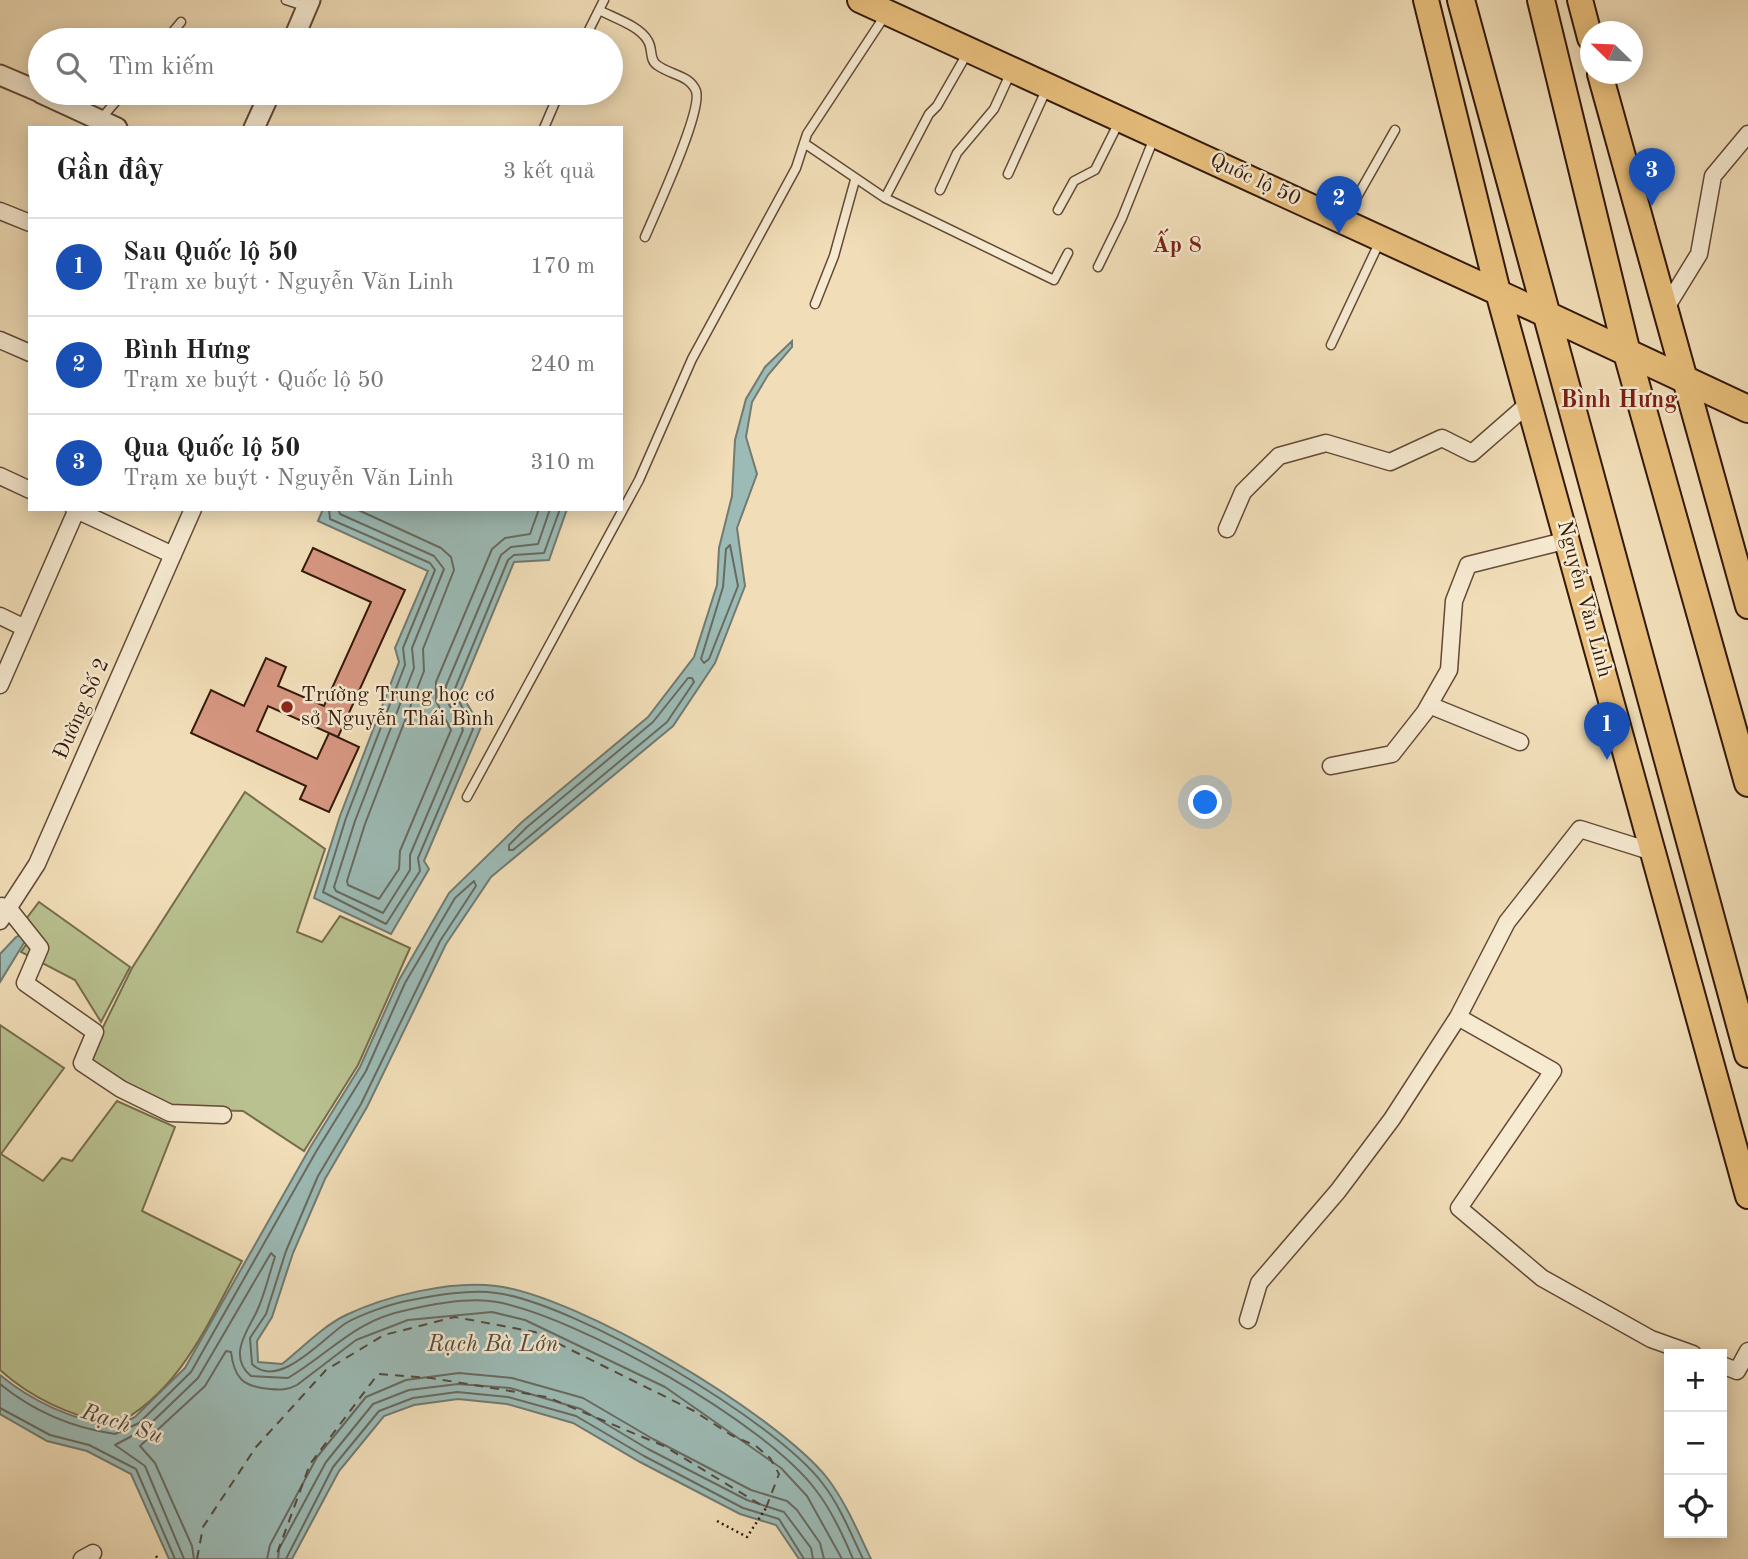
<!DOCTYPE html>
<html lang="vi">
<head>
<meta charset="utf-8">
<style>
  :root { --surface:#fff; --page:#f2f2f2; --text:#222; --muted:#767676; --line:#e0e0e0; --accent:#8f2418 }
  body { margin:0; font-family:"Old Standard TT",serif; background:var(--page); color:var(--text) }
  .controls { position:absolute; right:21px; bottom:21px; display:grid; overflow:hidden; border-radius:0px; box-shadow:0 4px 18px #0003 }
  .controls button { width:63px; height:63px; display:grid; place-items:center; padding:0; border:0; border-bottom:2px solid var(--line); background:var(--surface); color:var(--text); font:35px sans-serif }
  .compass { position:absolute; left:1580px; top:21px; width:63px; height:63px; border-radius:50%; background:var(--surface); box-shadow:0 4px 18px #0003; rotate:293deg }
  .you { position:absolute; left:1206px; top:803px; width:24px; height:24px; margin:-18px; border:5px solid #fff; border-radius:50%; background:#1a73e8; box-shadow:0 0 0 10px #1a73e833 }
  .badge { display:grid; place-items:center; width:46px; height:46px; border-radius:50%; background:var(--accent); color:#fff; font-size:23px; font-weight:700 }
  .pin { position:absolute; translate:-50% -58px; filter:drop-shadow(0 2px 4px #0008) }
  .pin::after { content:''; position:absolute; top:37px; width:24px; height:21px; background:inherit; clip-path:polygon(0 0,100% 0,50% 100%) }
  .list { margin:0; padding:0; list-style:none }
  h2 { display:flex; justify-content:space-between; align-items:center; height:91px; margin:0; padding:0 28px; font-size:30px }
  h2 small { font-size:23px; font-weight:400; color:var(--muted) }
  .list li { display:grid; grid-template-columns:46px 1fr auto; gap:21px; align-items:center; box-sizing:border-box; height:98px; padding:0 28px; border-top:2px solid var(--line) }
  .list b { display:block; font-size:26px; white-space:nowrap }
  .list p { margin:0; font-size:23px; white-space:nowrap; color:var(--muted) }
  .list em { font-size:23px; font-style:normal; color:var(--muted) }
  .icon { flex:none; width:38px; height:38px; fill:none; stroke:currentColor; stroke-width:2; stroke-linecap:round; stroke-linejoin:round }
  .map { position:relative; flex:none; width:1748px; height:1559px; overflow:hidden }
  .search { position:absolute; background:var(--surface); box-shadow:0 4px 18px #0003; left:28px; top:28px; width:595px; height:77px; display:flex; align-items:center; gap:18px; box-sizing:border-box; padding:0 24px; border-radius:38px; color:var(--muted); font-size:26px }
  .panel { position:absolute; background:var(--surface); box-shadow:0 4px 18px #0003; left:28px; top:126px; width:595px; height:385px; border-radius:0px }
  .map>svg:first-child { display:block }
</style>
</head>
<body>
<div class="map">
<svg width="1748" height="1559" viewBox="0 0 1748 1559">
  <rect width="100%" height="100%" fill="#f1deb8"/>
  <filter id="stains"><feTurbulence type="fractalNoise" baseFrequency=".00286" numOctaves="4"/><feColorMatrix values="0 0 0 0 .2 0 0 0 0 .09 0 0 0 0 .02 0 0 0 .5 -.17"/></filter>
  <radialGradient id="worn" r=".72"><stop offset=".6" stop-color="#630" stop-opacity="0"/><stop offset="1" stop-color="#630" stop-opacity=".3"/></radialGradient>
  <path fill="#b9c190" stroke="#766d4d" stroke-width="2" d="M245 792 325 849 297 932 322 942 340 916 410 948 358 1065 304 1151 243 1111 171 1109 86 1062 132 968Z
    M39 902 130 967 101 1022 75 980 21 952 28 942 20 927Z
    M0 1025 64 1068 1 1154 43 1181 62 1158 72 1161 117 1101 175 1127 142 1211 242 1261C209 1321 180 1393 114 1425 71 1416 33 1400 0 1370Z"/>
  <path fill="#9cbbb6" stroke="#727a71" stroke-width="2" d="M792 341V347L768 375 752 402 746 437 757 474 737 528 745 586 715 663 673 726 491 877 446 944 367 1107 325 1179 293 1253 272 1317 257 1341 258 1362 282 1364C302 1348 323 1326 346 1315 386 1296 451 1280 496 1286 577 1295 778 1415 828 1479 846 1503 858 1532 871 1559H799L776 1525 740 1514 640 1462 573 1423 507 1404 458 1399 414 1405 384 1416 339 1471 292 1559H169L131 1474 87 1451 47 1441 0 1414V1375C34 1403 71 1419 115 1427L135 1417 185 1368 311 1146 360 1067 399 980 449 893 522 822 648 717 694 657 717 585 719 548 732 496 735 440 746 399 765 367Z
    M323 509H567L549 560 514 562 460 692 481 727 424 861 429 869 391 934 314 898 340 816 399 662 395 648 428 571 318 521Z
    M25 933 27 938 0 982V954L16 937Z"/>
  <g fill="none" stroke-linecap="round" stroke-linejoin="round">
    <path stroke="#686a60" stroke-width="2" d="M329 509 330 519 430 563 435 570 403 648 405 665 346 818 323 892 386 924 420 871 418 858 473 729 454 691 508 560 514 555 544 553 560 509
      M338 509 340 514 434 556 444 569 412 648 414 668 355 821 334 887 336 891 383 913 410 870V855L463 730 446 699V686L501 555 511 547 538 544 550 509
      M356 509 441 548 451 557 454 570 423 649 424 671 365 824 347 881 348 885 379 899 399 869 400 851 451 730 436 701V682L492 549 505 538 530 534 539 509
      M730 545 738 586 709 659 704 663 701 659 723 587 726 549Z
      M688 678H692L694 682 667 722 513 850H509V845L527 827 653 722Z
      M0 1384C33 1411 73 1428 115 1434L139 1423 191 1372 317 1150 366 1071 405 983 455 898 474 881 476 886 440 941 361 1104 318 1176 286 1251 266 1314 250 1338 252 1364C279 1391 324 1337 346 1323 362 1314 388 1305 406 1301 433 1296 468 1289 496 1293 575 1303 775 1420 823 1484 840 1506 851 1534 863 1559
      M0 1408 50 1435 89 1445 136 1469 175 1559
      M184 1559 145 1466 115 1445 145 1429 198 1378 271 1253 275 1257C269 1274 265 1294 257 1311 248 1330 227 1356 251 1376L288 1378C332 1352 353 1321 407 1310 433 1304 470 1297 497 1302 580 1318 764 1422 815 1489 831 1509 843 1535 853 1559
      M194 1559 192 1546 155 1463 140 1446 205 1386 226 1351 231 1352C234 1378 243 1387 270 1389 280 1390 288 1390 297 1385L356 1340 408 1320 492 1312 525 1320 665 1387 781 1468 807 1496 842 1559
      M267 1559 270 1545 317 1457 366 1397 406 1380 459 1373 512 1378 583 1398 653 1439 751 1490 787 1501 797 1510 820 1543 824 1559
      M278 1559 279 1549 326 1462 373 1404 409 1390 458 1384 510 1388 581 1409 648 1449 747 1500 784 1512 811 1548 813 1559
      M286 1559 333 1467 379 1411 413 1398 457 1392 508 1397 576 1416 644 1456 743 1508 779 1519 804 1559"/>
    <path stroke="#534a3e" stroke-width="2" stroke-dasharray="9 7" stroke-linecap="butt" d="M197 1559 203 1527 256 1447 326 1370 384 1335 455 1317 535 1332 694 1411 731 1435 756 1446 770 1458 779 1474 766 1508 664 1446 547 1397 431 1378 378 1374 310 1464 275 1559"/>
  </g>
  <path fill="#d79782" stroke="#34190a" stroke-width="2" d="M313 548 405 590 338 737 268 706 257 731 317 759 329 733 359 747 329 812 300 799 306 786 191 733 211 690 244 706 266 658 286 667 278 686 324 706 371 602 302 571Z"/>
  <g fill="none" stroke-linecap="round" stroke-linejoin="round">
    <defs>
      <path id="service" d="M286 0 307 7
        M599 10C614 18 640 26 648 41 653 49 649 60 657 65 670 75 690 75 696 91 703 111 655 213 645 237
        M166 40 181 22
        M584 40 604 0
        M100 120 123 93
        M544 128 559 93
        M804 143 885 198 1054 280 1068 253
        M1008 174 1047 88
        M940 190 957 153 994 109 1011 72
        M885 198 929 114 937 106 968 52
        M1058 210 1074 181 1095 170 1119 122
        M1345 218 1395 130
        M1098 267 1122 218 1154 138
        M815 304 834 256 855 180
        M1331 345 1380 241
        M467 797 639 480 692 359 796 168 807 134 886 14"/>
      <path id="minor" d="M0 211 30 223
        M1664 311 1699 254 1713 176 1748 134
        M0 340 30 353
        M0 476 30 490
        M74 509 173 555
        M1227 529 1243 492 1279 456 1326 443 1390 462 1442 438 1472 453 1528 404
        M0 616 25 628
        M0 685 77 509
        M1429 705 1520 742
        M1331 766 1392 754 1425 712 1449 670 1454 601 1468 565 1568 540
        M2 906 9 909 40 948 25 983 95 1032 82 1063 121 1089 170 1113 223 1115
        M0 921 37 864 193 509
        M1458 1017 1553 1071 1459 1208 1542 1278 1651 1339 1693 1354
        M1248 1320 1259 1283 1338 1191 1392 1119 1458 1017 1507 922 1580 829 1653 852
        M1722 1365 1737 1371 1748 1351
        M82 1559 93 1553"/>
      <path id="tertiary" d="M293 40 310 0
        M0 75 40 92
        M41 93 117 128
        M254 128 270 93"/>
      <path id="primary" d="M860 0 1545 314
        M1426 0 1498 292 1748 1196
        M1580 0 1590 38
        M1600 74 1748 606"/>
      <path id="trunk" d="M1461 0 1748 1054
        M1541 0 1627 353 1748 783
        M1545 314 1748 409"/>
    </defs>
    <use href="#service" stroke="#634a36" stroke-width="11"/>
    <use href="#minor" stroke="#634a36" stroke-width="19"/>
    <use href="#tertiary" stroke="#634a36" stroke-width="23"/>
    <use href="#primary" stroke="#34190a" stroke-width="28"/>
    <use href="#trunk" stroke="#34190a" stroke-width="30"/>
    <path stroke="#34190a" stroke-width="2.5" stroke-dasharray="2 3.5" stroke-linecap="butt" d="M717 1521 747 1537 766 1508
      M156 1556 158 1559"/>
    <use href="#service" stroke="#f6ead1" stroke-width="8"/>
    <use href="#minor" stroke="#f6ead1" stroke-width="16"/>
    <use href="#tertiary" stroke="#f6ead1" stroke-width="19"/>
    <use href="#primary" stroke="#e8bf7c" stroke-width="24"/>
    <use href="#trunk" stroke="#e8bf7c" stroke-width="26"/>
  </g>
  <circle fill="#8f2418" stroke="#f6ead1" stroke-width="2.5" cx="287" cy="707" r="7"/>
  <g text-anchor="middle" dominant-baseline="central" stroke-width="5" stroke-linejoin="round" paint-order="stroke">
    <g font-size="21" fill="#34190a" stroke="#f6ead1">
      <text transform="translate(1255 180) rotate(25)">Quốc lộ 50</text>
      <text transform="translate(1584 599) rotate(75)">Nguyễn Văn Linh</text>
      <text transform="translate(82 709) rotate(-66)">Đường Số 2</text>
    </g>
    <g font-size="21" fill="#34190a" stroke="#f6ead1" text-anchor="start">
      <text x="301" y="695">Trường Trung học cơ<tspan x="301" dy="24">sở Nguyễn Thái Bình</tspan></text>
    </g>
    <g font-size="23" font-weight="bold" fill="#7a1f14" stroke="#f6ead1">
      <text x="1177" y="245">Ấp 8</text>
    </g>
    <g font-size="23" font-style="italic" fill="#534a3e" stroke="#f6ead1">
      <text x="493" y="1344">Rạch Bà Lớn</text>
      <text transform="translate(122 1424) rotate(18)">Rạch Su</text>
    </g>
    <g font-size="24" font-weight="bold" fill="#7a1f14" stroke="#f6ead1">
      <text x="1619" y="401">Bình Hưng</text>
    </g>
  </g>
  <rect width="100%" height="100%" filter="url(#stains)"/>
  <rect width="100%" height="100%" fill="url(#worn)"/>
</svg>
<div class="controls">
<button>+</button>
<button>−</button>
<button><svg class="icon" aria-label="locate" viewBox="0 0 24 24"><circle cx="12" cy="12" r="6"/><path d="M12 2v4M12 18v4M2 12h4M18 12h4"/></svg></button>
</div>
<svg class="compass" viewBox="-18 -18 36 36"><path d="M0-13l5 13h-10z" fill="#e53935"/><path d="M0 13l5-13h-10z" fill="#767676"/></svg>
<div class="you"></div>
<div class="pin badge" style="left:1607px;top:760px;background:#1a4fb4">1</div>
<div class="pin badge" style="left:1339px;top:234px;background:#1a4fb4">2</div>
<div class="pin badge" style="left:1652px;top:206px;background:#1a4fb4">3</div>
<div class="search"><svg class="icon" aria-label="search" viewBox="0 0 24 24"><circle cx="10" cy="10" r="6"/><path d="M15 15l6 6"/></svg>Tìm kiếm</div>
<section class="panel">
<h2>Gần đây<small>3 kết quả</small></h2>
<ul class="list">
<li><span class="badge" style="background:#1a4fb4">1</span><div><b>Sau Quốc lộ 50</b><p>Trạm xe buýt · Nguyễn Văn Linh</p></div><em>170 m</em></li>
<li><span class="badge" style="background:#1a4fb4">2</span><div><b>Bình Hưng</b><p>Trạm xe buýt · Quốc lộ 50</p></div><em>240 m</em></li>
<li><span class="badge" style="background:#1a4fb4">3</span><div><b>Qua Quốc lộ 50</b><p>Trạm xe buýt · Nguyễn Văn Linh</p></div><em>310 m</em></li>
</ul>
</section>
</div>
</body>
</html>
